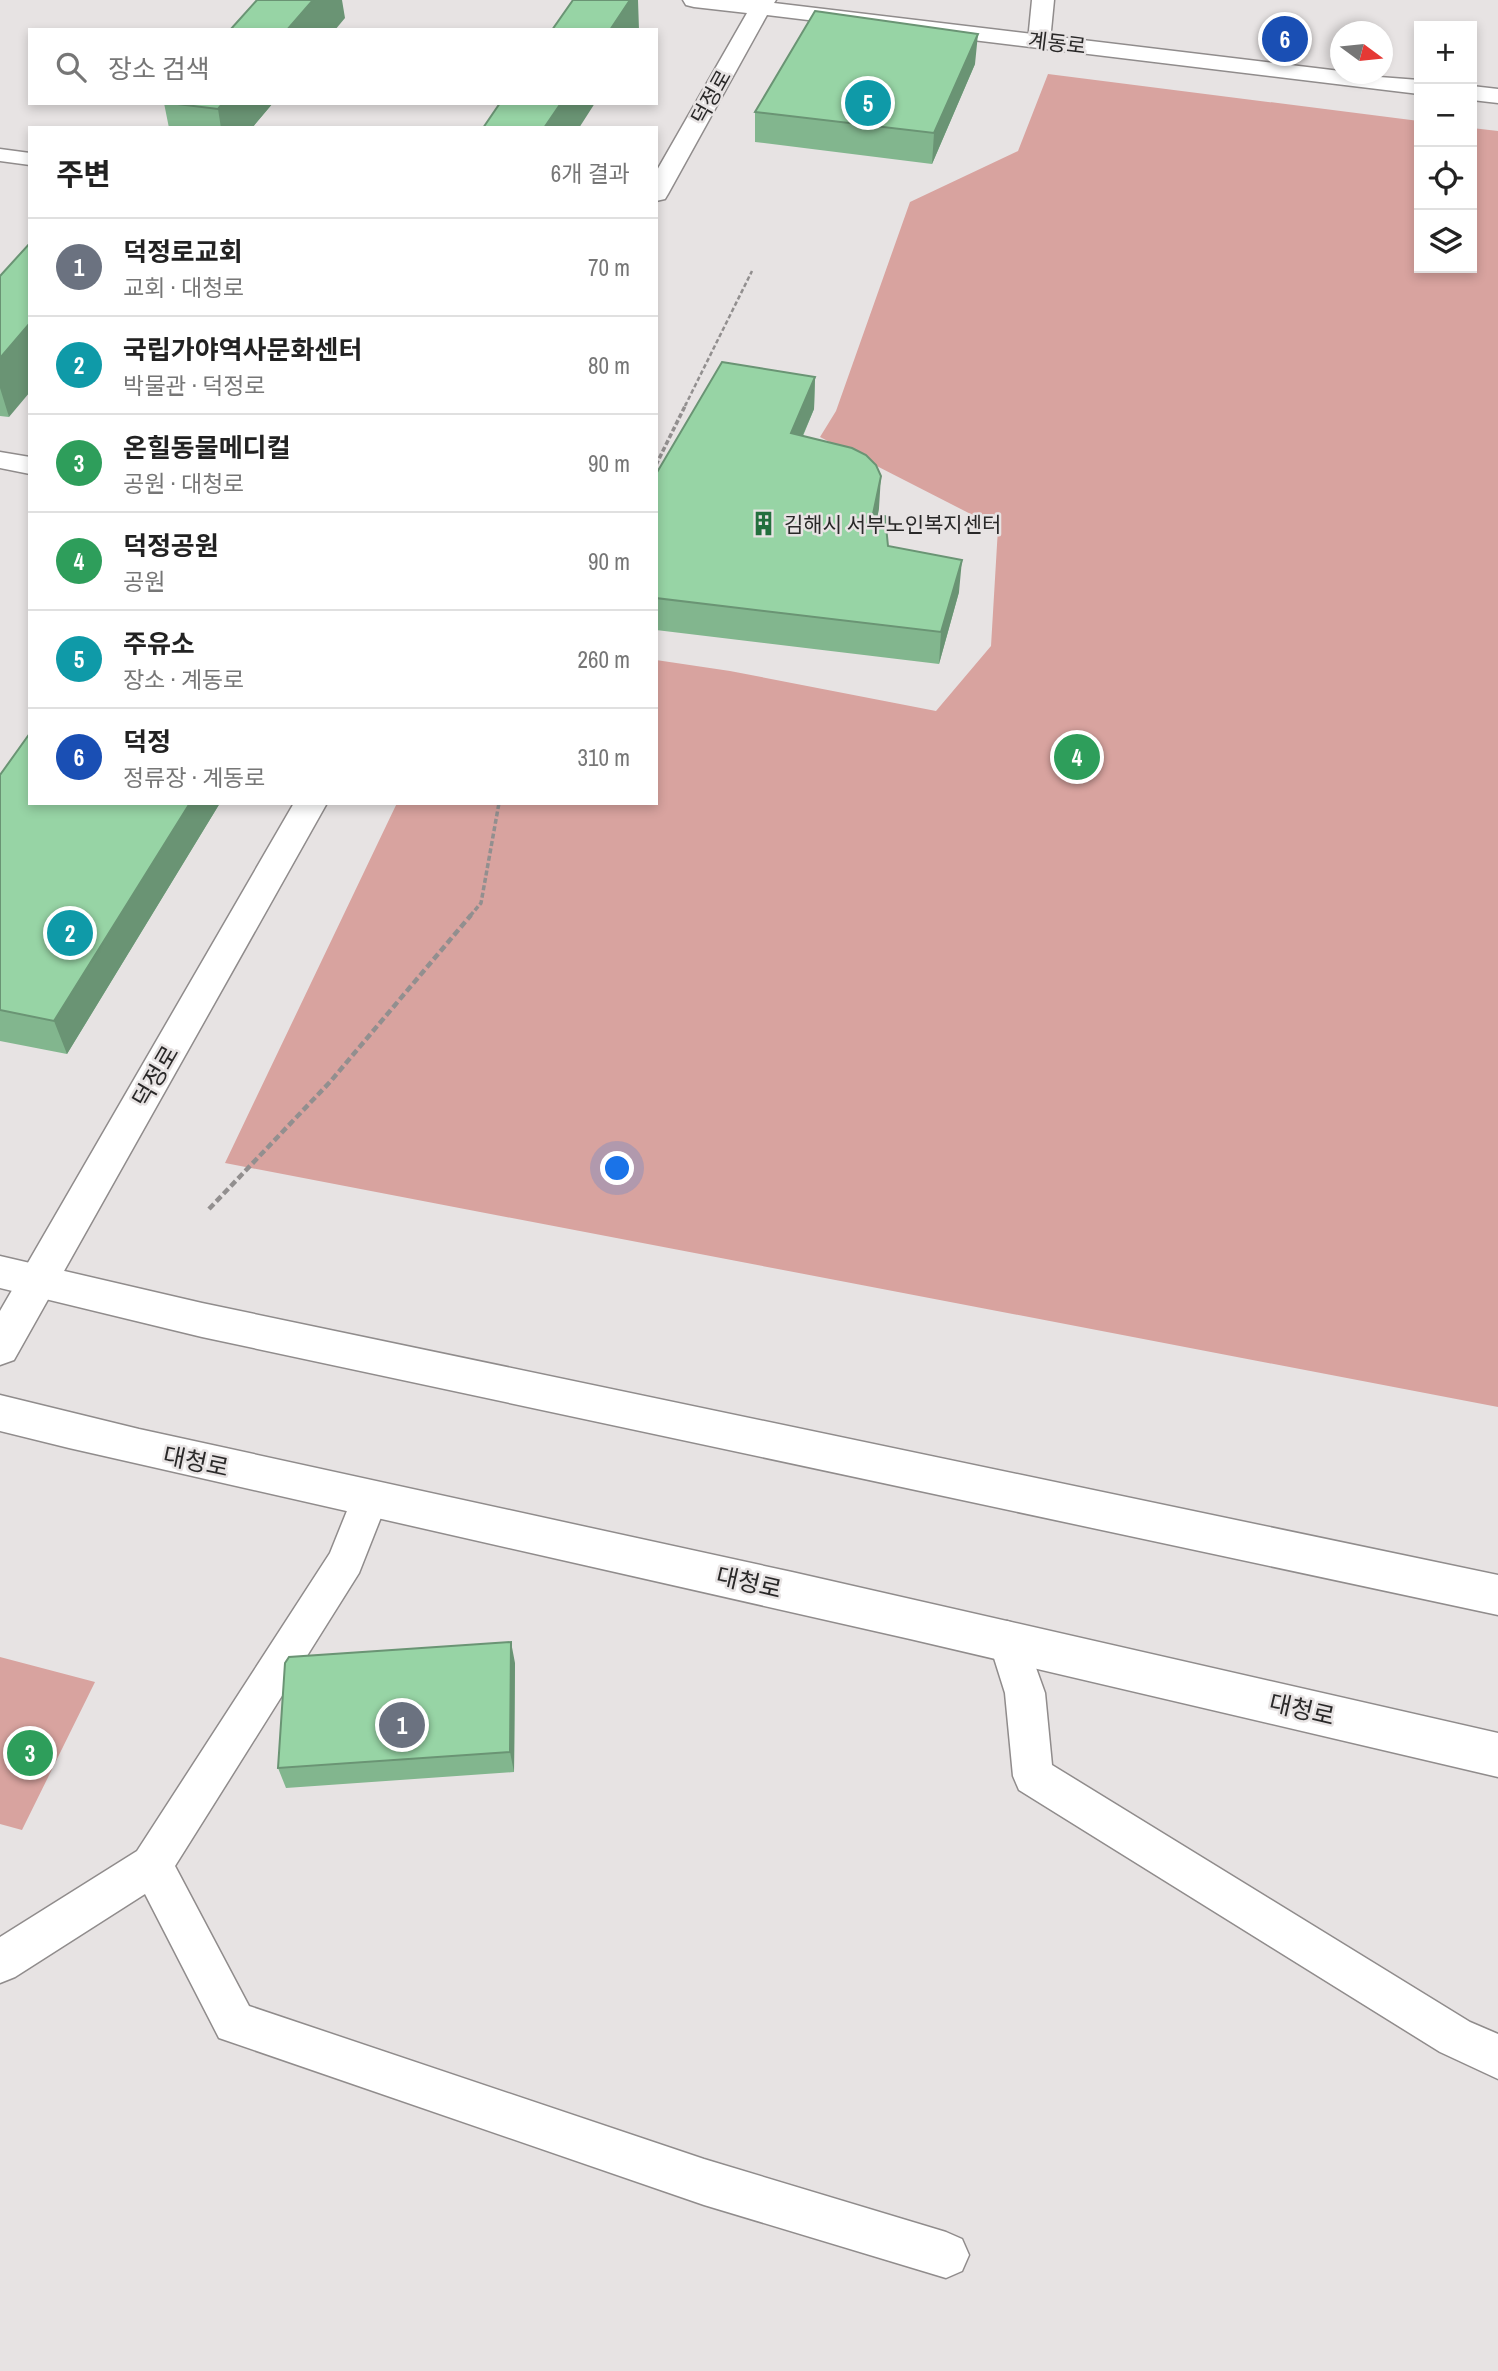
<!DOCTYPE html>
<html lang="ko">
<head>
<meta charset="utf-8">
<style>
  :root { --surface:#fff; --page:#f6f6f6; --text:#222; --muted:#767676; --line:#e0e0e0; --accent:#1a73e8 }
  body { margin:0; font-family:"Archivo Narrow","Noto Sans KR",sans-serif; background:var(--page); color:var(--text) }
  .controls { position:absolute; right:21px; top:21px; display:grid; overflow:hidden; border-radius:0px; box-shadow:0 4px 10px #0003 }
  .controls button { width:63px; height:63px; display:grid; place-items:center; padding:0; border:0; border-bottom:2px solid var(--line); background:var(--surface); color:var(--text); font:35px sans-serif }
  .compass { position:absolute; left:1330px; top:21px; width:63px; height:63px; border-radius:50%; background:var(--surface); box-shadow:0 4px 10px #0003; rotate:105deg }
  .you { position:absolute; left:618px; top:1169px; width:24px; height:24px; margin:-18px; border:5px solid #fff; border-radius:50%; background:#1a73e8; box-shadow:0 0 0 10px #1a73e833 }
  .badge { display:grid; place-items:center; width:46px; height:46px; border-radius:50%; background:var(--accent); color:#fff; font-size:23px; font-weight:700 }
  .pin { position:absolute; translate:-50% -50%; border:4px solid #fff; box-shadow:0 2px 7px #0006 }
  .list { margin:0; padding:0; list-style:none }
  h2 { display:flex; justify-content:space-between; align-items:center; height:91px; margin:0; padding:0 28px; font-size:30px }
  h2 small { font-size:23px; font-weight:400; color:var(--muted) }
  .list li { display:grid; grid-template-columns:46px 1fr auto; gap:21px; align-items:center; box-sizing:border-box; height:98px; padding:0 28px; border-top:2px solid var(--line) }
  .list b { display:block; font-size:26px; white-space:nowrap }
  .list p { margin:0; font-size:23px; white-space:nowrap; color:var(--muted) }
  .list em { font-size:23px; font-style:normal; color:var(--muted) }
  .icon { flex:none; width:38px; height:38px; fill:none; stroke:currentColor; stroke-width:2; stroke-linecap:round; stroke-linejoin:round }
  .map { position:relative; flex:none; width:1498px; height:2371px; overflow:hidden }
  .search { position:absolute; background:var(--surface); box-shadow:0 4px 10px #0003; left:28px; top:28px; width:630px; height:77px; display:flex; align-items:center; gap:18px; box-sizing:border-box; padding:0 24px; border-radius:0px; color:var(--muted); font-size:26px }
  .panel { position:absolute; background:var(--surface); box-shadow:0 4px 10px #0003; left:28px; top:126px; width:630px; height:679px; border-radius:0px }
  .map>svg:first-child { display:block }
</style>
</head>
<body>
<div class="map">
<svg width="1498" height="2371" viewBox="0 0 1498 2371">
  <rect width="100%" height="100%" fill="#e7e3e3"/>
  <path fill="#d8a39f" d="M1048 74 1419 121V268H1472V128L1498 131V1407L225 1163 397 803H656V660L730 671 936 711 991 646 998 528 820 437 836 411 910 202 1018 151Z
    M0 1657 95 1682 22 1830 0 1824Z"/>
  <g fill="none" stroke-linecap="round" stroke-linejoin="round">
    <defs>
      <path id="service" d="M0 149 30 153V165L0 161Z
        M370 1481 383 1486 389 1497 359 1573 175 1866 249 2006 704 2159 946 2232 962 2239 969 2255 962 2271 946 2278 704 2205 219 2038 145 1894 15 1977 0 1983V1937L137 1851 330 1553 357 1486Z
        M1007 1621 1021 1626 1045 1693 1052 1765 1470 2022 1498 2034V2079L1440 2052 1019 1790 1013 1776 1005 1693 988 1639 993 1626Z"/>
      <path id="pedestrian" d="M0 452 30 457V474L0 468Z"/>
      <path id="minor" d="M1032 0H1054L1050 41 1047 46H1031L1028 41Z"/>
      <path id="tertiary" d="M683 0H776L774 3 1340 71V74L1419 80V94L767 15 668 194 665 199 656 201V172L747 13 694 7 686 5Z
        M1472 86 1498 89V103L1472 100Z
        M294 803H327L14 1360 0 1365V1311Z"/>
      <path id="secondary" d="M0 1256 202 1303 1498 1575V1615L202 1337 0 1288Z
        M0 1395 139 1429 792 1572 1498 1733V1777L910 1639 69 1448 0 1431Z"/>
    </defs>
    <use href="#service" stroke="#908c8c" stroke-width="3"/>
    <use href="#pedestrian" stroke="#908c8c" stroke-width="3"/>
    <use href="#minor" stroke="#908c8c" stroke-width="3"/>
    <use href="#tertiary" stroke="#908c8c" stroke-width="3"/>
    <use href="#secondary" stroke="#908c8c" stroke-width="3"/>
    <path stroke="#928f8f" stroke-width="2.5" stroke-dasharray="4.5 2.5" stroke-linecap="butt" d="M685 406 752 271"/>
    <path stroke="#928f8f" stroke-width="3.5" stroke-dasharray="5 2.5" stroke-linecap="butt" d="M656 465 686 404
      M470 916 481 903 499 803"/>
    <path stroke="#928f8f" stroke-width="4.5" stroke-dasharray="7 3.5" stroke-linecap="butt" d="M209 1209 330 1082 471 915"/>
    <use href="#service" fill="#fff" fill-rule="evenodd"/>
    <use href="#pedestrian" fill="#fff" fill-rule="evenodd"/>
    <use href="#minor" fill="#fff" fill-rule="evenodd"/>
    <use href="#tertiary" fill="#fff" fill-rule="evenodd"/>
    <use href="#secondary" fill="#fff" fill-rule="evenodd"/>
  </g>
  <path fill="#82b68e" d="M975 64 932 164 755 142V112Z
    M164 103H273L252 128H169Z
    M0 276 9 417 0 416Z
    M815 377 814 409 803 436 879 508 878 514 888 546 959 592 939 664 656 630V474Z
    M0 775 30 803H220L67 1054 0 1041Z
    M515 1663 514 1772 286 1788 278 1768Z"/>
  <path fill="#6a9474" d="M313 0H342L345 18 335 30H287Z
    M630 0H638L639 30H610Z
    M978 34 975 64 932 164 934 133Z
    M223 103H273L252 128H221L218 109Z
    M561 103H595L579 128H544Z
    M30 323V392L9 417 0 388V358Z
    M815 377 814 409 790 465 791 433Z
    M881 476 879 508 872 546 873 514Z
    M962 560 959 592 939 664 941 632Z
    M190 803H220L67 1054 54 1021Z
    M511 1642 515 1663 514 1772 510 1752Z"/>
  <path fill="#97d4a5" stroke="#6a9474" stroke-width="2" d="M257 0H313L287 30H230Z
    M573 0H630L610 30H552Z
    M815 11 978 34 934 133 755 112Z
    M169 103H223L218 109Z
    M500 103H561L544 128H483Z
    M30 243V323L0 358V276Z
    M722 362 815 377 791 433 852 448 866 455 876 465 881 476 873 514 885 516 888 546 962 560 941 632 656 598V474Z
    M30 733V803H190L54 1021 0 1010V775Z
    M511 1642 510 1752 278 1768 285 1663 289 1657Z"/>
  <defs>
    <symbol id="building-bare" viewBox="-9 -9 18 18"><path d="M-4-6H4V6H1V3H-1V6H-4ZM-2.5-4.3h1.7v1.8h-1.7ZM.8-4.3h1.7v1.8H.8ZM-2.5-1h1.7V.8h-1.7ZM.8-1h1.7V.8H.8Z" fill="#236f3d" stroke="#e7e3e3" stroke-width="2.5" paint-order="stroke"/></symbol>
  </defs>
  <g fill-rule="evenodd">
    <use href="#building-bare" x="746" y="506" width="35" height="35"/>
  </g>
  <g text-anchor="middle" dominant-baseline="central" stroke-width="5" stroke-linejoin="round" paint-order="stroke">
    <g font-size="21" fill="#292828" stroke="#e7e3e3">
      <text transform="translate(1057 43) rotate(7)">계동로</text>
      <text transform="translate(711 97) rotate(-61)">덕정로</text>
    </g>
    <g font-size="21" fill="#292828" stroke="#e7e3e3" text-anchor="start">
      <text x="784" y="524">김해시 서부노인복지센터</text>
    </g>
    <g font-size="24" fill="#292828" stroke="#e7e3e3">
      <text transform="translate(155 1076) rotate(-60)">덕정로</text>
      <text transform="translate(196 1461) rotate(12)">대청로</text>
      <text transform="translate(749 1582) rotate(13)">대청로</text>
      <text transform="translate(1302 1709) rotate(13)">대청로</text>
    </g>
  </g>
</svg>
<div class="controls">
<button>+</button>
<button>−</button>
<button><svg class="icon" aria-label="locate" viewBox="0 0 24 24"><circle cx="12" cy="12" r="6"/><path d="M12 2v4M12 18v4M2 12h4M18 12h4"/></svg></button>
<button><svg class="icon" aria-label="layers" viewBox="0 0 24 24"><path d="M12 4l9 5-9 5-9-5zM3 14l9 5 9-5"/></svg></button>
</div>
<svg class="compass" viewBox="-18 -18 36 36"><path d="M0-13l5 13h-10z" fill="#e53935"/><path d="M0 13l5-13h-10z" fill="#767676"/></svg>
<div class="you"></div>
<div class="pin badge" style="left:402px;top:1725px;background:#6b7280">1</div>
<div class="pin badge" style="left:70px;top:933px;background:#0f9aa8">2</div>
<div class="pin badge" style="left:30px;top:1753px;background:#2e9e5b">3</div>
<div class="pin badge" style="left:1077px;top:757px;background:#2e9e5b">4</div>
<div class="pin badge" style="left:868px;top:103px;background:#0f9aa8">5</div>
<div class="pin badge" style="left:1285px;top:39px;background:#1a4fb4">6</div>
<div class="search"><svg class="icon" aria-label="search" viewBox="0 0 24 24"><circle cx="10" cy="10" r="6"/><path d="M15 15l6 6"/></svg>장소 검색</div>
<section class="panel">
<h2>주변<small>6개 결과</small></h2>
<ul class="list">
<li><span class="badge" style="background:#6b7280">1</span><div><b>덕정로교회</b><p>교회 · 대청로</p></div><em>70 m</em></li>
<li><span class="badge" style="background:#0f9aa8">2</span><div><b>국립가야역사문화센터</b><p>박물관 · 덕정로</p></div><em>80 m</em></li>
<li><span class="badge" style="background:#2e9e5b">3</span><div><b>온힐동물메디컬</b><p>공원 · 대청로</p></div><em>90 m</em></li>
<li><span class="badge" style="background:#2e9e5b">4</span><div><b>덕정공원</b><p>공원</p></div><em>90 m</em></li>
<li><span class="badge" style="background:#0f9aa8">5</span><div><b>주유소</b><p>장소 · 계동로</p></div><em>260 m</em></li>
<li><span class="badge" style="background:#1a4fb4">6</span><div><b>덕정</b><p>정류장 · 계동로</p></div><em>310 m</em></li>
</ul>
</section>
</div>
</body>
</html>
